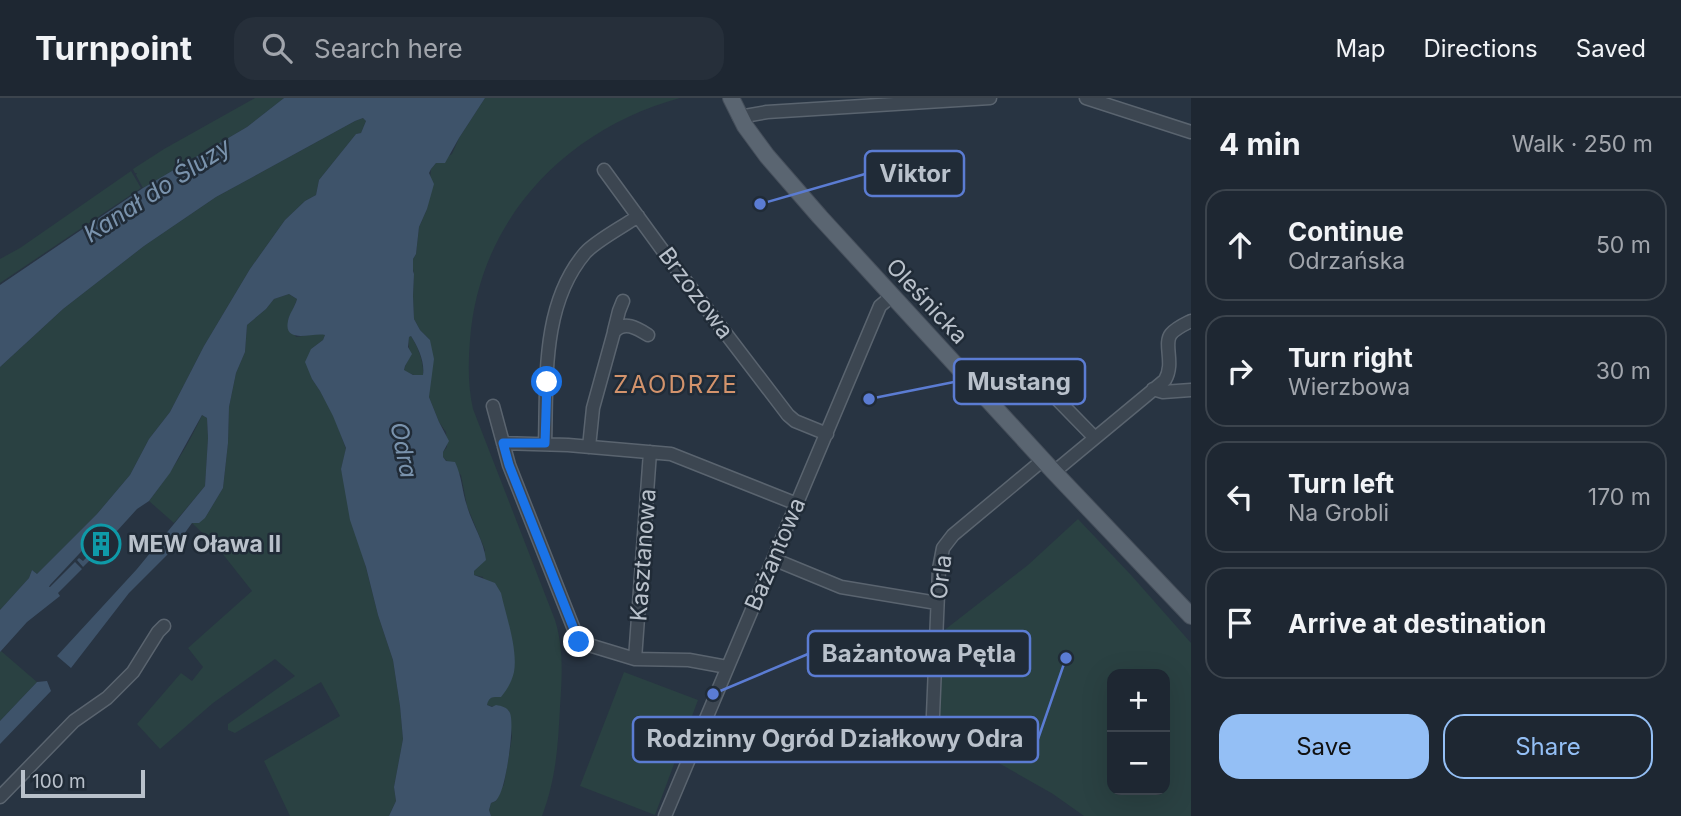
<!DOCTYPE html>
<html lang="en">
<head>
<meta charset="utf-8">
<style>
  :root { --surface:#1e2732; --page:#262f3a; --text:#f1f3f6; --muted:#a1a5ac; --line:#3c444d; --accent:#94bff5 }
  body { margin:0; font-family:Inter,sans-serif; background:var(--page); color:var(--text) }
  .controls { position:absolute; right:21px; bottom:21px; display:grid; overflow:hidden; border-radius:14px; box-shadow:0 7px 28px #0002 }
  .controls button { width:63px; height:63px; display:grid; place-items:center; padding:0; border:0; border-bottom:2px solid var(--line); background:var(--surface); color:var(--text); font:35px sans-serif }
  .scale { position:absolute; left:21px; bottom:18px; width:124px; box-sizing:border-box; padding-left:7px; border:4px solid #b9c1cb; border-top:0; font-size:19px; line-height:24px; white-space:nowrap; color:#b9c1cb; -webkit-text-stroke:5px #202b37; paint-order:stroke }
  .stop { position:absolute; width:21px; height:21px; margin:-16px; border:5px solid #1a73e8; border-radius:50%; background:#fff }
  .stop.end { background:#1a73e8; border-color:#fff; box-shadow:0 2px 7px #0008 }
  .list { margin:0; padding:0; list-style:none }
  h2 { display:flex; justify-content:space-between; align-items:center; height:91px; margin:0; padding:0 28px; font-size:30px }
  h2 small { font-size:23px; font-weight:400; color:var(--muted) }
  .list li { display:grid; grid-template-columns:46px 1fr auto; gap:21px; align-items:center; box-sizing:border-box; height:112px; margin:0 14px 14px; padding:0 14px; border:2px solid var(--line); border-radius:21px }
  .list b { display:block; font-size:26px; white-space:nowrap }
  .list p { margin:0; font-size:23px; white-space:nowrap; color:var(--muted) }
  .list em { font-size:23px; font-style:normal; color:var(--muted) }
  .actions { display:flex; gap:14px; padding:21px 28px }
  .actions a { flex:1; padding:16px 0; border:2px solid var(--accent); border-radius:21px; text-align:center; font-size:24px; color:var(--accent) }
  .actions .main { background:var(--accent); color:#111 }
  .icon { flex:none; width:38px; height:38px; fill:none; stroke:currentColor; stroke-width:2; stroke-linecap:round; stroke-linejoin:round }
  .map { position:relative; flex:none; width:1191px; height:718px; overflow:hidden }
  header { display:flex; align-items:center; gap:42px; box-sizing:border-box; height:98px; padding:0 35px; background:var(--surface); border-bottom:2px solid var(--line) }
  header strong { font-size:33px }
  nav { display:flex; gap:38px; margin-inline-start:auto; font-size:24px }
  .search { width:490px; height:63px; background:var(--page); display:flex; align-items:center; gap:18px; box-sizing:border-box; padding:0 24px; border-radius:21px; color:var(--muted); font-size:26px }
  main { display:flex }
  aside { flex:1; background:var(--surface) }
  .map>svg:first-child { display:block }
</style>
</head>
<body>
<header>
<strong>Turnpoint</strong>
<div class="search"><svg class="icon" aria-label="search" viewBox="0 0 24 24"><circle cx="10" cy="10" r="6"/><path d="M15 15l6 6"/></svg>Search here</div>
<nav><a>Map</a><a>Directions</a><a>Saved</a></nav>
</header>
<main>
<div class="map">
<svg width="1191" height="718" viewBox="0 0 1191 718">
  <rect width="100%" height="100%" fill="#283442"/>
  <path fill="#2a4142" fill-rule="evenodd" d="M255 0H284L247 29 143 90 136 77 137 75H135L133 71 164 51Z
    M485 0H680C566 31 479 121 470 242 468 265 468 289 473 311L555 522C564 551 562 579 560 609 558 648 556 681 542 718H491L489 712 491 705 496 703 504 686 512 639 509 613 487 607 488 601 491 599H501L483 479 474 477V473L480 466 485 452 467 408 461 377 443 359V354L447 349 446 334 439 324 429 299 430 242 420 232 414 221 413 198 414 176 412 167 413 161 416 156 419 129 427 111 431 71 436 65 452 56 459 40Z
    M363 20 366 23 361 35 356 36 319 82 316 97 305 103 285 122 250 171 204 248 170 314 149 341 130 377 97 416 37 476 32 472 29 480 0 512V269L63 211 144 148 216 99 355 23Z
    M131 73 141 90 0 185V161L20 150Z
    M289 196 297 201 292 214 288 221 296 239 321 235 325 237 323 242 311 251 312 281 320 293 334 318 346 351 341 371 378 517 393 562 400 608 403 641 394 689 396 703 389 718H290L264 663 340 618 321 584 235 635 228 632V626L295 578 275 561 213 605 160 651 137 626 181 575 192 583 203 569 188 550 252 493 218 450 192 425 205 420 223 390 228 345 229 309 236 275 245 254 247 227 266 211 274 201Z
    M411 238C418 249 424 264 423 277H414L404 273C405 266 408 264 409 259 411 252 407 247 409 239Z
    M202 317 207 320 208 340 205 388 174 425 149 403C170 376 188 348 202 317Z
    M1078 421 1131 477 1191 545V718H1084L1053 696 939 631 942 534 1028 467ZM1112 576H1165V692H1112Z
    M1 553 37 584 0 623V554Z
    M624 574 698 602 655 717 580 688Z"/>
  <path fill="#3e536a" fill-rule="evenodd" d="M284 0H485L459 40 445 65H436L431 71 429 75 434 86 427 111 419 129 416 156 413 161V173L414 176 413 198 414 221 420 232 430 242 434 261 429 299 439 324 449 343 443 354V359L446 363 455 364C462 379 462 393 467 408 472 426 484 443 486 462L474 473V477L495 485 501 495C506 518 518 551 514 574 512 583 507 592 501 599 493 599 489 598 487 607L492 609 496 607C502 608 507 609 510 615 515 627 506 687 499 698 496 703 496 703 491 705L489 712 491 718H389L396 703 394 689 403 641 400 608 393 562 378 517 366 469 350 422 341 371 346 350 333 318 320 293 312 281 305 264 311 251 323 242 325 237C313 234 283 247 288 223 289 216 295 209 297 201L289 196 274 201 266 211 247 227 245 254 236 275 229 309 228 345 223 390 205 420 199 425H192L174 450 129 495 71 570 57 558 137 471 205 388 208 340 207 320 202 317 170 375 149 403 137 411 107 444 102 439 94 448V458L83 469 77 462 79 460 83 463 92 454 88 450 95 442 93 441 50 487 49 489H50L75 464 82 471 58 495 60 498 27 524 0 554V512L29 480 32 472 37 476 97 416 130 377 149 341 170 314 204 248 250 171 285 122 305 103 316 97 319 82 356 36 361 35 366 23 363 20 355 23 216 99 144 148 63 211 0 269V187L143 90 247 29ZM411 238C418 249 425 264 423 277H413L404 272 405 268 412 256 408 249 409 239Z
    M47 583 51 593 0 646V623L37 584Z"/>
  <g fill="none" stroke-linecap="round" stroke-linejoin="round">
    <defs>
      <path id="minor" d="M1086 0 1191 34
        M739 19 767 14 990 0
        M604 72 666 157 788 317 795 323 827 336
        M614 233 619 213 623 203
        M1153 291 1163 294 1191 292
        M1052 296 1095 340
        M493 308 509 367 579 544 635 561 689 562 727 569
        M503 345 568 347 671 356 797 406
        M545 346C547 282 541 207 585 155 597 142 623 129 638 118
        M589 349 593 310 614 234C624 222 637 230 648 237
        M1054 374 1165 282C1175 265 1163 246 1171 236 1176 230 1185 226 1191 223
        M773 461 841 489 937 505
        M635 561 650 354
        M932 641 939 471 943 450 953 437 1043 362
        M0 699 74 623 107 600 133 574 158 534 164 528
        M665 718 880 208 892 198"/>
      <path id="major" d="M731 0 745 28 767 58 820 119 1054 374 1191 518"/>
    </defs>
    <use href="#minor" stroke="#5a646f" stroke-width="15"/>
    <use href="#major" stroke="#464f5b" stroke-width="18"/>
    <use href="#minor" stroke="#3c4651" stroke-width="12"/>
    <use href="#major" stroke="#5a6571" stroke-width="16"/>
  </g>
  <g fill="none" stroke-linecap="round" stroke-linejoin="round">
    <path stroke="#1a73e8" stroke-width="9" d="M547 284 545 345H503L509 367 579 544"/>
  </g>
  <defs>
    <symbol id="building-ring" viewBox="-11 -11 22 22"><circle r="9.5" fill="#202b37" stroke="#0f9aa8" stroke-width="1.5"/><path d="M-4-6H4V6H1V3H-1V6H-4ZM-2.5-4.3h1.7v1.8h-1.7ZM.8-4.3h1.7v1.8H.8ZM-2.5-1h1.7V.8h-1.7ZM.8-1h1.7V.8H.8Z" fill="#0f9aa8"/></symbol>
  </defs>
  <g fill-rule="evenodd">
    <use href="#building-ring" x="79" y="424" width="44" height="44"/>
  </g>
  <g text-anchor="middle" dominant-baseline="central" stroke-width="5" stroke-linejoin="round" paint-order="stroke">
    <g font-size="23" fill="#b9c1cb" stroke="#202b37">
      <text transform="translate(696 195) rotate(53)">Brzozowa</text>
      <text transform="translate(927 203) rotate(47)">Oleśnicka</text>
      <text transform="translate(775 456) rotate(-67)">Bażantowa</text>
      <text transform="translate(643 457) rotate(-86)">Kasztanowa</text>
      <text transform="translate(941 479) rotate(-83)">Orla</text>
    </g>
    <g font-size="23" font-weight="bold" fill="#b9c1cb" stroke="#202b37" text-anchor="start">
      <text x="128" y="446">MEW Oława II</text>
    </g>
    <g font-size="24" font-style="italic" fill="#7a93ad" stroke="#202b37">
      <text transform="translate(157 92) rotate(-33)">Kanał do Śluzy</text>
      <text transform="translate(404 352) rotate(79)">Odra</text>
    </g>
    <g font-size="24" letter-spacing="2" fill="#d3936c" stroke="#202b37">
      <text x="676" y="286">ZAODRZE</text>
    </g>
  </g>
  <path fill="none" stroke="#5b7cd3" stroke-width="2.5" d="M760 106L865 76M869 301L954 284M713 596L808 556M1066 560L1038 641"/>
  <g fill="#5b7cd3" stroke="#202b37" stroke-width="2.5">
    <circle cx="760" cy="106" r="7"/>
    <circle cx="869" cy="301" r="7"/>
    <circle cx="713" cy="596" r="7"/>
    <circle cx="1066" cy="560" r="7"/>
  </g>
  <g fill="#202b37" stroke="#5b7cd3" stroke-width="2.5">
    <rect x="865" y="53" width="99" height="45" rx="7"/>
    <rect x="954" y="261" width="131" height="45" rx="7"/>
    <rect x="808" y="533" width="222" height="45" rx="7"/>
    <rect x="633" y="619" width="405" height="45" rx="7"/>
  </g>
  <g font-size="24" text-anchor="middle" font-weight="bold" fill="#b9c1cb">
    <text x="915" y="84">Viktor</text>
    <text x="1019" y="292">Mustang</text>
    <text x="919" y="564">Bażantowa Pętla</text>
    <text x="835" y="649">Rodzinny Ogród Działkowy Odra</text>
  </g>
</svg>
<div class="controls">
<button>+</button>
<button>−</button>
</div>
<div class="scale">100 m</div>
<div class="stop" style="left:547px;top:284px"></div>
<div class="stop end" style="left:579px;top:544px"></div>
</div>
<aside>
<h2>4 min<small>Walk · 250 m</small></h2>
<ul class="list">
<li><svg class="icon" aria-label="ahead" viewBox="0 0 24 24"><path d="M12 20V5M6 11l6-6 6 6"/></svg><div><b>Continue</b><p>Odrzańska</p></div><em>50 m</em></li>
<li><svg class="icon" aria-label="right" viewBox="0 0 24 24"><path d="M7 20v-9h11M14 6l5 5-5 5"/></svg><div><b>Turn right</b><p>Wierzbowa</p></div><em>30 m</em></li>
<li><svg class="icon" aria-label="left" viewBox="0 0 24 24"><path d="M17 20v-9H6M10 6l-5 5 5 5"/></svg><div><b>Turn left</b><p>Na Grobli</p></div><em>170 m</em></li>
<li><svg class="icon" aria-label="arrive" viewBox="0 0 24 24"><path d="M6 21V4h12l-3 4 3 4H6"/></svg><div><b>Arrive at destination</b></div></li>
</ul>
<div class="actions"><a class="main">Save</a><a>Share</a></div>
</aside>
</main>
</body>
</html>
